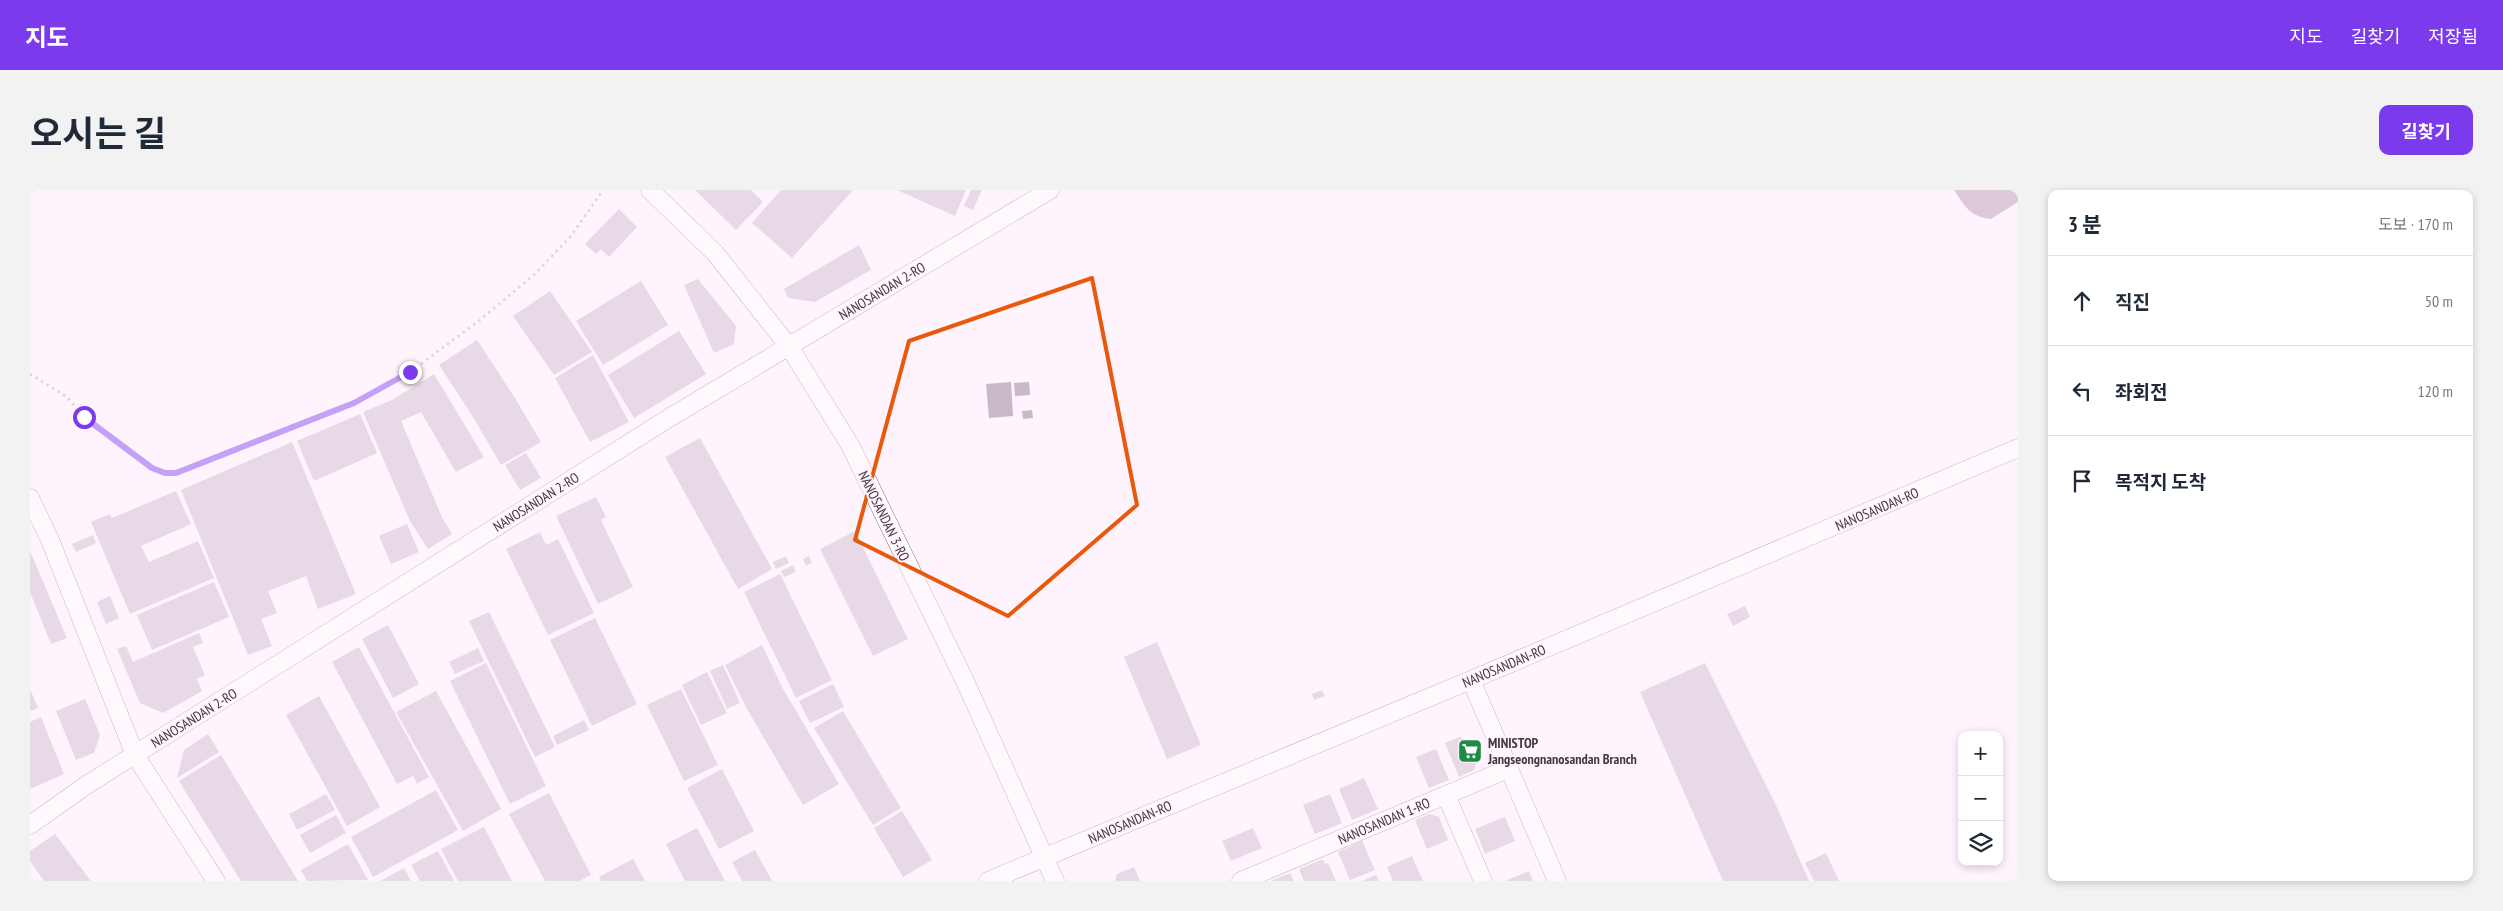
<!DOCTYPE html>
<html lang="ko">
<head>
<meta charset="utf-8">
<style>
  :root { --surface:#fff; --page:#f2f2f3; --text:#1f2937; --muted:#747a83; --line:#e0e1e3; --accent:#7c3aed }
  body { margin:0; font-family:"PT Sans Narrow","Noto Sans KR",sans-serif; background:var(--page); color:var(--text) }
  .controls { position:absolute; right:15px; bottom:15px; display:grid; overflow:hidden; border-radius:10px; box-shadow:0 2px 8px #0003 }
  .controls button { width:45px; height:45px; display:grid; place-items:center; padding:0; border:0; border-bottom:1px solid var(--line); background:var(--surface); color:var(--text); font:25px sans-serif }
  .stop { position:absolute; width:15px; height:15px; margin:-11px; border:4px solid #7c3aed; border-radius:50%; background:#fff }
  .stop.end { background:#7c3aed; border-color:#fff; box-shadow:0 1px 5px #0008 }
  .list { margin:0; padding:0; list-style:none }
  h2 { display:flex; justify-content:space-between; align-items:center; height:65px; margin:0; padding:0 20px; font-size:21px }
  h2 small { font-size:16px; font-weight:400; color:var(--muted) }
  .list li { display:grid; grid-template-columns:32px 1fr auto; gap:15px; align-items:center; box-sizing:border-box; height:90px; padding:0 20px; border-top:1px solid var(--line) }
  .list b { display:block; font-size:19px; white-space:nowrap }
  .list em { font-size:16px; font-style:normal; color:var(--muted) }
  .icon { flex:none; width:28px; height:28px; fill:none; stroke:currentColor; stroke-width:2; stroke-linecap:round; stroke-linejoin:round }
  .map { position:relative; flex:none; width:1988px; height:691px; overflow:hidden; border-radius:10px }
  header { display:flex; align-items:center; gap:30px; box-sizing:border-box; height:70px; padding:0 25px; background:var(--accent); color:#fff }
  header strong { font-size:24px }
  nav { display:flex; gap:28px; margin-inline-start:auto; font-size:18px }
  .intro { display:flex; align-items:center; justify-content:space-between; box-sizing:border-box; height:120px; padding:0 30px }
  h1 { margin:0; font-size:35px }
  .button { padding:12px 22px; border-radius:10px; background:var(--accent); color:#fff; font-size:18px; font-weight:700 }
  main { display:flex; gap:30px; padding:0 30px }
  aside { flex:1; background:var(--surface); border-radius:10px; box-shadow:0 2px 8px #0003 }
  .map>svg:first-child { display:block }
</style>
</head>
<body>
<header>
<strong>지도</strong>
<nav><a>지도</a><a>길찾기</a><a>저장됨</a></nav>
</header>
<div class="intro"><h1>오시는 길</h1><a class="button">길찾기</a></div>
<main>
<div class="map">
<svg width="1988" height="691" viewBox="0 0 1988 691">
  <rect width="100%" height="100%" fill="#fff4fd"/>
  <path fill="#b596b1" d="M1924 0H1988V12L1961 29C1941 27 1935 17 1924 0Z"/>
  <path fill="#c9b8c7" d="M665 0H721L733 12 706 40Z
    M751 0H823L762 68 722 33Z
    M867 0H936L925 26Z
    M941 0H952L943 20 934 16Z
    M589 19 607 37 579 67 571 59 566 64 555 54Z
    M829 55 841 80 785 112 758 108 754 99Z
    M668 89 706 136 704 154 684 163 654 95Z
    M611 91 638 135 573 175 546 131Z
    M520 101 562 162 524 185 483 126Z
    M649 141 676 184 604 228 578 185Z
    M447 150 485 208 511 252 471 275 445 230 409 175Z
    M563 165 599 232 560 252 525 188Z
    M404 184 454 267 426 282 391 222 371 231 412 327 422 344 398 359 380 331 333 222 362 210Z
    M981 192 983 226 959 228 956 194Z
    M999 192 1000 205 985 206 984 193Z
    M1002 220 1003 228 993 229 992 221Z
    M330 224 347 263 284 291 267 251Z
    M670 248 742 379 708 399 635 267Z
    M262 252 326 404 288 419 276 386 238 401 247 423 231 429 242 456 218 465 151 300Z
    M496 263 511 288 490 300 475 275Z
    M146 301 161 334 111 356 119 372 168 351 184 388 100 424 61 332 80 324 82 328Z
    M566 307 576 327 571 330 603 397 568 414 526 326Z
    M377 334 389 362 361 374 349 346Z
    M825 341 878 449 843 466 790 359Z
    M510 342 516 355 528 349 564 423 518 445 476 359Z
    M63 345 66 353 46 362 42 354Z
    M0 361 37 448 21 454 0 402Z
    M756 366 759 373 746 379 743 372Z
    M779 366 782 373 776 376 773 369Z
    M763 375 766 382 754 387 751 381Z
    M750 384 802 490 766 508 714 402Z
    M184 392 199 427 122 460 107 425Z
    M80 406 89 428 76 434 67 412Z
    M1715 416 1720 427 1703 436 1697 424Z
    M459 422 525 557 505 567 439 431Z
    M565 428 607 514 562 536 520 450Z
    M358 435 389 494 363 508 332 449Z
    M169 443 173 453 163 457 175 485 167 489 172 501 133 523 110 513 87 459 96 456 103 472Z
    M1127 452 1171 555 1137 569 1094 467Z
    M732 455 752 497 809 594 773 615 717 519 695 475Z
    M329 457 399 587 387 594 383 586 367 594 302 472Z
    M448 458 454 471 425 484 419 472Z
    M456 473 516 596 480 614 420 491Z
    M1675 473 1745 613 1779 691H1693L1610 502Z
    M693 475 710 513 697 519 680 481Z
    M677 482 697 523 671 535 652 495Z
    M803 494 814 517 780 533 769 511Z
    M0 499 8 518 0 521Z
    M651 499 688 575 654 591 617 515Z
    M1292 500 1295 506 1284 510 1282 504Z
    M406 501 471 619 433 641 366 522Z
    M289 506 350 617 317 636 256 525Z
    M55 509 70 545 64 563 46 570 26 521Z
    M813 521 871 618 843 635 784 538Z
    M11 527 34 584 0 599V532Z
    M554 530 559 540 527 555 523 546Z
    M178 544 189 562 147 588 154 560Z
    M1430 547 1442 554 1448 568 1444 580 1429 587 1415 553Z
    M1406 559 1419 590 1399 598 1386 567Z
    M191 565 268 691H211L149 591Z
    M692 579 724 641 689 659 657 598Z
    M1334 588 1348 619 1322 630 1309 599Z
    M406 600 428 640 343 687 321 647Z
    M519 603 561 685 549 691H515L479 624Z
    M296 604 305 620 267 640 259 624Z
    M1300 604 1312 633 1285 644 1273 615Z
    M872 621 902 670 873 687 844 638Z
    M1400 624 1409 627 1418 650 1397 659 1385 630Z
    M306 625 316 643 280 663 270 645Z
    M1475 627 1485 651 1455 664 1445 639Z
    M454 637 482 691H428L411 659Z
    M667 638 695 691H655L636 654Z
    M1223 638 1232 658 1201 671 1192 651Z
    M25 644 61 691H14L0 671V661Z
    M1332 651 1345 680 1320 690 1308 662Z
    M318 654 338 690 277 691 271 680Z
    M725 660 742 691H712L702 672Z
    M408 661 424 691H390L381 675Z
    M1796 663 1809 691H1784L1775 673Z
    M1382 666 1393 691H1363L1357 677Z
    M603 669 615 691H571L569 687Z
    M1293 669 1295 674 1298 673 1306 691H1274L1269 679Z
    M1104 677 1110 691H1085L1087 684Z
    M374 678 381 691H350Z
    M1499 681 1503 691H1475Z
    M1260 683 1264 691H1241Z
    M1346 685 1349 691H1332Z"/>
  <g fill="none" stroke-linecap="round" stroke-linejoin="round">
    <defs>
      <path id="street" d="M620 0 685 63 760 158 820 255 934 489 1025 691
        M0 308 20 350 105 565 186 691
        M1441 490 1527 691
        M1416 605 1478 579
        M0 635 55 596 639 228 1020 0
        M958 691 1441 490 1988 258
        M1211 691 1416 605 1453 691"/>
    </defs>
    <use href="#street" stroke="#827380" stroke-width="19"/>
    <path stroke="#b5acb3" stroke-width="2.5" stroke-dasharray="2.5 4" stroke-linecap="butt" d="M0 184 37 207 54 227 110 270 135 283H146L324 213 380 182 450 130 505 84 541 46 573 0"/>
    <use href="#street" stroke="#fff" stroke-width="18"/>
  </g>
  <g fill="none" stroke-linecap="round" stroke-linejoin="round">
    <path stroke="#7c3aed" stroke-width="6" d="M54 227 122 278 135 283H146L324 213 380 182"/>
  </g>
  <path d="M0 0H1988V691H0ZM1062 88 1107 315 978 426 825 350 879 151Z" fill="#fff4fd" fill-opacity=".55" fill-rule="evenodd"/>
  <path fill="none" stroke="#e8590c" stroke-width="4" stroke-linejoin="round" d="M1062 88 1107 315 978 426 825 350 879 151Z"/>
  <defs>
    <symbol id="supermarket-square" viewBox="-11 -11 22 22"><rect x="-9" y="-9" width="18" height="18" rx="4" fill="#1d8c45" stroke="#fff4fd"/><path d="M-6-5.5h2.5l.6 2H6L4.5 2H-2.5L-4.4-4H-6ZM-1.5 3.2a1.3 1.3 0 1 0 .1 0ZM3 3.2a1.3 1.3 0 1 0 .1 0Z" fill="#fff"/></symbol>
  </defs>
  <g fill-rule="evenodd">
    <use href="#supermarket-square" x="1426" y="547" width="28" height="28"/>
  </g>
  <g text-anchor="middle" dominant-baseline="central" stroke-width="4" stroke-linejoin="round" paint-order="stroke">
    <g font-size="14" fill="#40393f" stroke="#fff4fd">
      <text transform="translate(852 101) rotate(-31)">NANOSANDAN 2-RO</text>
      <text transform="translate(506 312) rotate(-32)">NANOSANDAN 2-RO</text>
      <text transform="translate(1847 319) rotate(-23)">NANOSANDAN-RO</text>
      <text transform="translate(854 326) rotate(64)">NANOSANDAN 3-RO</text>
      <text transform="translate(1474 476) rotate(-23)">NANOSANDAN-RO</text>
      <text transform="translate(164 528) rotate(-32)">NANOSANDAN 2-RO</text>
      <text transform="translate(1354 631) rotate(-23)">NANOSANDAN 1-RO</text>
      <text transform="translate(1100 632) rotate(-23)">NANOSANDAN-RO</text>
    </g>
    <g font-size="14" font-weight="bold" fill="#40393f" stroke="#fff4fd" text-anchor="start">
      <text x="1458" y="553">MINISTOP<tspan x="1458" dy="16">Jangseongnanosandan Branch</tspan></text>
    </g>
  </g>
</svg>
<div class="controls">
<button>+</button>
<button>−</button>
<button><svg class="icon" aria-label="layers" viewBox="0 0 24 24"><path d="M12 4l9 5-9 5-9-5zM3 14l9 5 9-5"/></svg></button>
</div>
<div class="stop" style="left:54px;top:227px"></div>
<div class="stop end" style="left:380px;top:182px"></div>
</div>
<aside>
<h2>3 분<small>도보 · 170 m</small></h2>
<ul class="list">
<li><svg class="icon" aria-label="ahead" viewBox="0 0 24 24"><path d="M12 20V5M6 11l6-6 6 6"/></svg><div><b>직진</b></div><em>50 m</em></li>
<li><svg class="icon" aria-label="left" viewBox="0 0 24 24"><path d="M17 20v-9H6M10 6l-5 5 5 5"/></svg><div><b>좌회전</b></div><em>120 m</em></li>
<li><svg class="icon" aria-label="arrive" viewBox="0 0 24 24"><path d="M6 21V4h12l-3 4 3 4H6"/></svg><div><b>목적지 도착</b></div></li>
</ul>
</aside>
</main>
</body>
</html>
